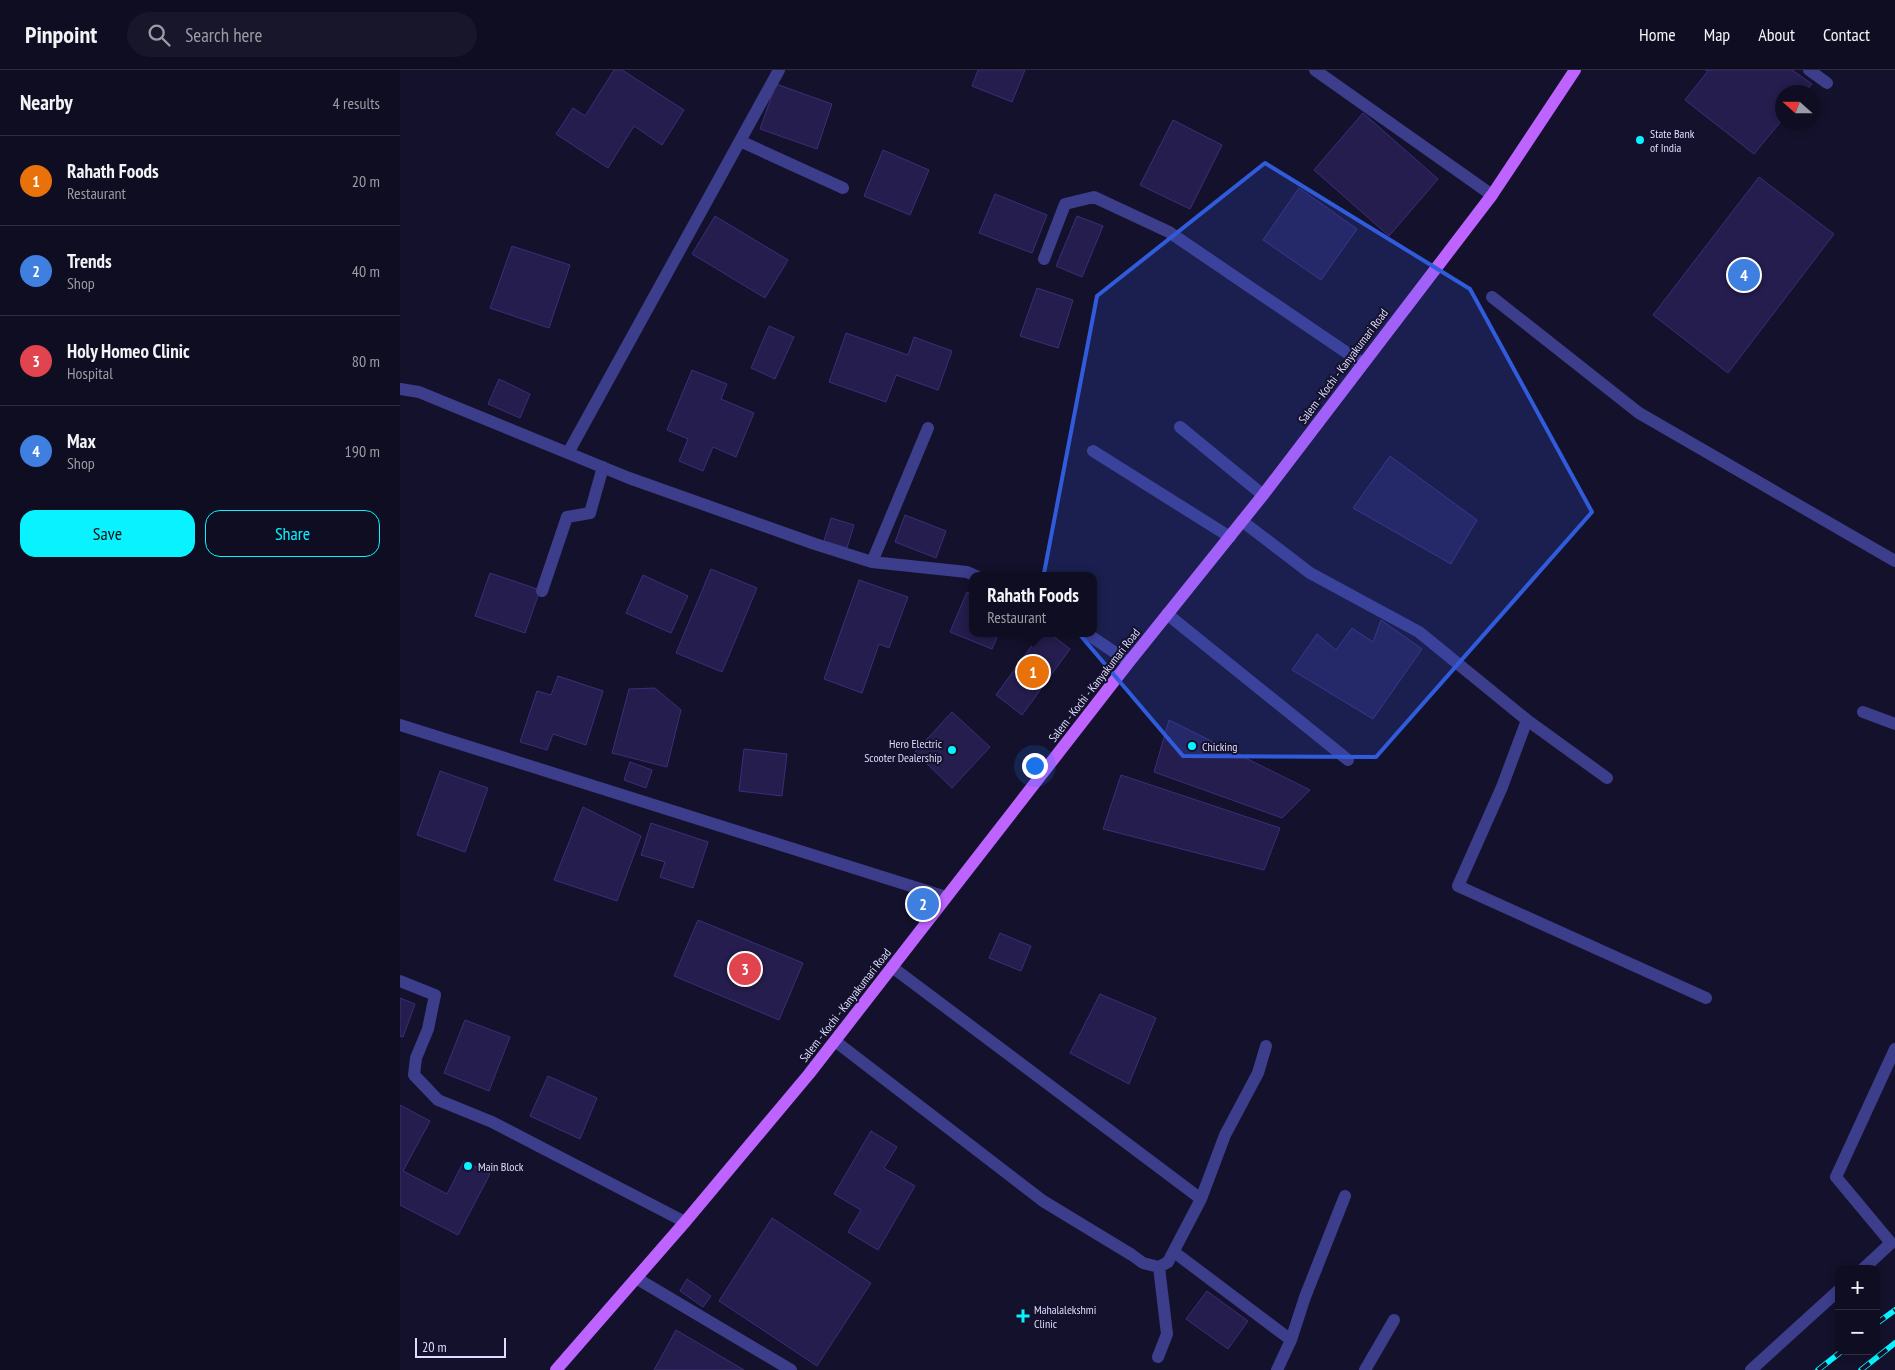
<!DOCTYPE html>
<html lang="en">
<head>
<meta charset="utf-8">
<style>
  :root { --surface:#0f0d21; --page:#18162a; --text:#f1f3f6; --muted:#9b9ca5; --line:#2f2d3f; --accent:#08f3ff }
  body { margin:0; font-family:"PT Sans Narrow",sans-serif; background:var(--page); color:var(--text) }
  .controls { position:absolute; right:15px; bottom:15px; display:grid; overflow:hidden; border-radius:10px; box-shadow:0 2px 8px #0003 }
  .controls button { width:45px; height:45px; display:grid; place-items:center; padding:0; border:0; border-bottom:1px solid var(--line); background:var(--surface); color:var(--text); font:25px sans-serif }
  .compass { position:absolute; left:1375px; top:15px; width:45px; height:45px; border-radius:50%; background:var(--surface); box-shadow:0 2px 8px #0003; rotate:291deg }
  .scale { position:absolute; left:15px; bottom:12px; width:91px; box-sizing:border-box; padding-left:5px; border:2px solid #dfdcff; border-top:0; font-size:14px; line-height:18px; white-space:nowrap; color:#dfdcff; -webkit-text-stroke:4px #14112c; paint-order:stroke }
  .you { position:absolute; left:634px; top:695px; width:18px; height:18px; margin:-12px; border:4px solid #fff; border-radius:50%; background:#1a73e8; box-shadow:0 0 0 8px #1a73e833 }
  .badge { display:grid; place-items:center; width:32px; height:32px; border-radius:50%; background:var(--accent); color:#fff; font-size:16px; font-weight:700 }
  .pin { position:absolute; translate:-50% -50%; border:2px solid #fff; box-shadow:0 1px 5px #0006 }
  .popup { position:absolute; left:569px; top:502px; width:128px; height:65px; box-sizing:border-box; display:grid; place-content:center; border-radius:10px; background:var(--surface); filter:drop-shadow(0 1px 4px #0005); font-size:16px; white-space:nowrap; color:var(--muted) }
  .popup b { font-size:19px; color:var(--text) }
  .popup::after { content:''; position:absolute; left:50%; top:100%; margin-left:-10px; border:10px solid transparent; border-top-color:var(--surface) }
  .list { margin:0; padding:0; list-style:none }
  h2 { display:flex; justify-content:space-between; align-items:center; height:65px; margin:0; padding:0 20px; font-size:21px }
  h2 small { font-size:16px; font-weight:400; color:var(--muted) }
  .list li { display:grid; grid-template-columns:32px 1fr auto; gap:15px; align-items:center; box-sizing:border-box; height:90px; padding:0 20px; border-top:1px solid var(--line) }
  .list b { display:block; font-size:19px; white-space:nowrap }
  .list p { margin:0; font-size:16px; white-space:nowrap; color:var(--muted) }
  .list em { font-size:16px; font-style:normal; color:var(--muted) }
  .actions { display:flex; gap:10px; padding:15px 20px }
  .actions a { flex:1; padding:11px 0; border:1px solid var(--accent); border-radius:15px; text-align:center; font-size:18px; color:var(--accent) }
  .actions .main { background:var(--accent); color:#111 }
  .icon { flex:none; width:28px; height:28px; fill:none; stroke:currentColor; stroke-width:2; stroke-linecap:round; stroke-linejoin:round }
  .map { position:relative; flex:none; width:1495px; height:1300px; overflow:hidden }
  header { display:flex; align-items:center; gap:30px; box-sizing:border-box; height:70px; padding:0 25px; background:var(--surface); border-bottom:1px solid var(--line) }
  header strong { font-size:24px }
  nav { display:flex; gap:28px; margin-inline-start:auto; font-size:18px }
  .search { width:350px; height:45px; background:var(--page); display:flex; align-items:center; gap:12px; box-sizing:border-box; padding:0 18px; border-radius:28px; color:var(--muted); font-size:19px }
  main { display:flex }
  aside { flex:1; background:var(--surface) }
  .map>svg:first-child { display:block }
</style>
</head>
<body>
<header>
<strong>Pinpoint</strong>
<div class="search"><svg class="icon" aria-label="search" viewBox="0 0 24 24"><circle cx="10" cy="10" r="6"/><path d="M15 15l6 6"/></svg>Search here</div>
<nav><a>Home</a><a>Map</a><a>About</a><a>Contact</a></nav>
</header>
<main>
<aside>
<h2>Nearby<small>4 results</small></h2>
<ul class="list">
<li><span class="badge" style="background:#e8710a">1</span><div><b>Rahath Foods</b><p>Restaurant</p></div><em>20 m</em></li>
<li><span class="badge" style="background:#3f7fe0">2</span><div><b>Trends</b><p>Shop</p></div><em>40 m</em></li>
<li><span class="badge" style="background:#e0444e">3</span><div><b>Holy Homeo Clinic</b><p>Hospital</p></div><em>80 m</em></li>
<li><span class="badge" style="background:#3f7fe0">4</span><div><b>Max</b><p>Shop</p></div><em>190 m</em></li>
</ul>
<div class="actions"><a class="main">Save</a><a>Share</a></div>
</aside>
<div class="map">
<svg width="1495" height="1300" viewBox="0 0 1495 1300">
  <rect width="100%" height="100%" fill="#14112c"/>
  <path fill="#241d4d" stroke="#3a2f7a" d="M214 0H222L284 40 262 75 234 56 208 98 156 64 173 38 185 46Z
    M578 0H625L612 32 572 16Z
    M1305 0H1392L1412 14 1405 22H1382V50L1354 84 1285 30 1308 1Z
    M376 14 432 34 417 79 360 59Z
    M963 43 1038 109 989 166 914 100Z
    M773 50 822 75 790 139 740 115Z
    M483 80 529 100 510 145 464 126Z
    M1359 107 1434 164 1328 303 1253 245Z
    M899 118 957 159 921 210 863 170Z
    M595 124 647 145 632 183 579 163Z
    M315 146 388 190 365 228 292 184Z
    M677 146 703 156 682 207 656 196Z
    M112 176 170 195 149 258 90 238Z
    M637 218 673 230 658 278 620 266Z
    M369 256 394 267 375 309 351 298Z
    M446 263 508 285 514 267 552 281 538 320 496 305 486 332 429 312Z
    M292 300 327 314 321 329 354 343 336 387 313 377 303 401 279 391 288 369 267 360Z
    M99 309 130 324 120 348 88 334Z
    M990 386 1077 450 1051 494 953 438Z
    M505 445 546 461 536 488 495 472Z
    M431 448 454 455 447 478 424 471Z
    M311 499 357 518 322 602 276 583Z
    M90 503 140 520 125 563 75 546Z
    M243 505 288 526 271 563 226 543Z
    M459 510 508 527 489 578 479 574 462 623 424 609Z
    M567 522 573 524V563H599L592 579 550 562Z
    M981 550 1022 579 973 649 892 600 917 564 936 580 952 558 973 572Z
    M641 563H649L670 579 622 645 596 625Z
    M158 606 203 621 186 675 153 664 147 680 120 672 137 621 151 625Z
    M255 618 281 640 267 697 212 683 229 619Z
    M552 642 590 677 552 718 515 682Z
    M769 650 910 720 882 748 754 702Z
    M344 679 387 684 382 726 339 721Z
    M230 692 252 700 246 718 224 710Z
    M40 701 88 718 65 782 17 765Z
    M721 705 880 758 864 800 703 759Z
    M183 737 241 766 217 831 154 810Z
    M251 753 308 772 293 818 260 807 265 792 241 785Z
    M298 850 403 893 379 950 274 906Z
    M600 863 631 876 621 901 589 888Z
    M700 924 756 948 729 1014 670 983Z
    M0 928 15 934 3 967 0 966Z
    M65 950 110 967 89 1021 44 1003Z
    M148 1006 197 1028 180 1069 130 1046Z
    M0 1035 30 1051 3 1101 47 1124 64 1091 90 1104 58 1165 0 1135Z
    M471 1061 497 1077 484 1098 515 1116 478 1180 448 1162 461 1140 434 1124Z
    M372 1148 471 1213 417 1296 319 1231Z
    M287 1209 311 1226 303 1237 280 1221Z
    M807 1221 848 1251 828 1279 786 1249Z
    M276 1260 344 1300H254Z"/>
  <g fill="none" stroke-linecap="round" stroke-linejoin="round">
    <path stroke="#3c3d8b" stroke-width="12" d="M915 0 1092 125
      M1409 0 1427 13
      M340 71 443 118
      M644 189 665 134 694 127 769 162 962 293
      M1092 227 1239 343 1495 491
      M0 319 19 322 229 408 415 474 472 492 567 502 576 506
      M780 357 863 425
      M693 381 830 467
      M168 383 379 0
      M842 451 910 503 1019 562 1127 650 1207 708
      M472 492 528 358
      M142 521 167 447 190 443 203 397
      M767 544 948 690
      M686 563 729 592
      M1463 642 1495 654
      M1127 650 1102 717 1058 816 1306 928
      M0 655 546 827
      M492 897 801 1129
      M0 911 35 925 28 959 16 988 14 1005 38 1030 92 1052 285 1152
      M435 971 643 1131 732 1185 743 1193 759 1197 768 1192 801 1129 825 1065 858 1003 866 976
      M774 1182 891 1270
      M1463 1199 1491 1173 1436 1107 1495 979
      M236 1208 391 1300
      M758 1287 767 1264 759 1197
      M877 1300 891 1270 905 1227 945 1126
      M965 1300 994 1250
      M1351 1300 1439 1220"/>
    <path stroke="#bd63ff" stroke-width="12" d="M156 1300 285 1152 409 1004 729 592 863 425 1092 125 1175 0"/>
    <defs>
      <path id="rail" d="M1476 1254 1495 1240
        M1418 1300 1442 1281
        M1461 1300 1495 1273"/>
    </defs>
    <use href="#rail" stroke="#08f3ff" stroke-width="5.5"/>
    <use href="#rail" stroke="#14112c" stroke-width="4" stroke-dasharray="11" stroke-linecap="butt"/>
  </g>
  <path fill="#305cdc" fill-opacity="0.2" stroke="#305cdc" stroke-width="4" stroke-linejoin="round" d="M865 93 1070 219 1192 442 976 687 783 686 641 519 697 226Z"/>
  <g fill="#08f3ff" stroke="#14112c" stroke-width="2">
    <circle cx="1240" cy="70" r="5"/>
    <circle cx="792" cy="676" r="5"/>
    <circle cx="552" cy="680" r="5"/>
    <circle cx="68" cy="1096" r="5"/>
    <path d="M620.5 1238.5h5v5h5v5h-5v5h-5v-5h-5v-5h5z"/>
  </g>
  <g text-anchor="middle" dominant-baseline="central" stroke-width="4" stroke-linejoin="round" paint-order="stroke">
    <g font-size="12" fill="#dfdcff" stroke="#14112c" text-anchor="start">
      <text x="1250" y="63">State Bank<tspan x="1250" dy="14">of India</tspan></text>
      <text x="542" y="673" text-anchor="end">Hero Electric<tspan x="542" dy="14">Scooter Dealership</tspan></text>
      <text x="802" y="676">Chicking</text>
      <text x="78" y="1096">Main Block</text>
      <text x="634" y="1239">Mahalalekshmi<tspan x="634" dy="14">Clinic</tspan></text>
    </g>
    <g font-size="12" fill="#dfdcff" stroke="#14112c">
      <text transform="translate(943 296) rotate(-53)">Salem - Kochi - Kanyakumari Road</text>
      <text transform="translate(694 615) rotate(-52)">Salem - Kochi - Kanyakumari Road</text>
      <text transform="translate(445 935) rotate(-52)">Salem - Kochi - Kanyakumari Road</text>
    </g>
  </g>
</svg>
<div class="controls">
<button>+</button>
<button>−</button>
</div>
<svg class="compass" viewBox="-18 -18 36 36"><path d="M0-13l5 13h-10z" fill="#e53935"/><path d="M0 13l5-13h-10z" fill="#9b9ca5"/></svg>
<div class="scale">20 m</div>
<div class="you"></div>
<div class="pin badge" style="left:633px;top:602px;background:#e8710a">1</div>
<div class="popup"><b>Rahath Foods</b>Restaurant</div>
<div class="pin badge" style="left:523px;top:834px;background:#3f7fe0">2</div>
<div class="pin badge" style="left:345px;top:899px;background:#e0444e">3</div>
<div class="pin badge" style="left:1344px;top:205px;background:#3f7fe0">4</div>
</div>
</main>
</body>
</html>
